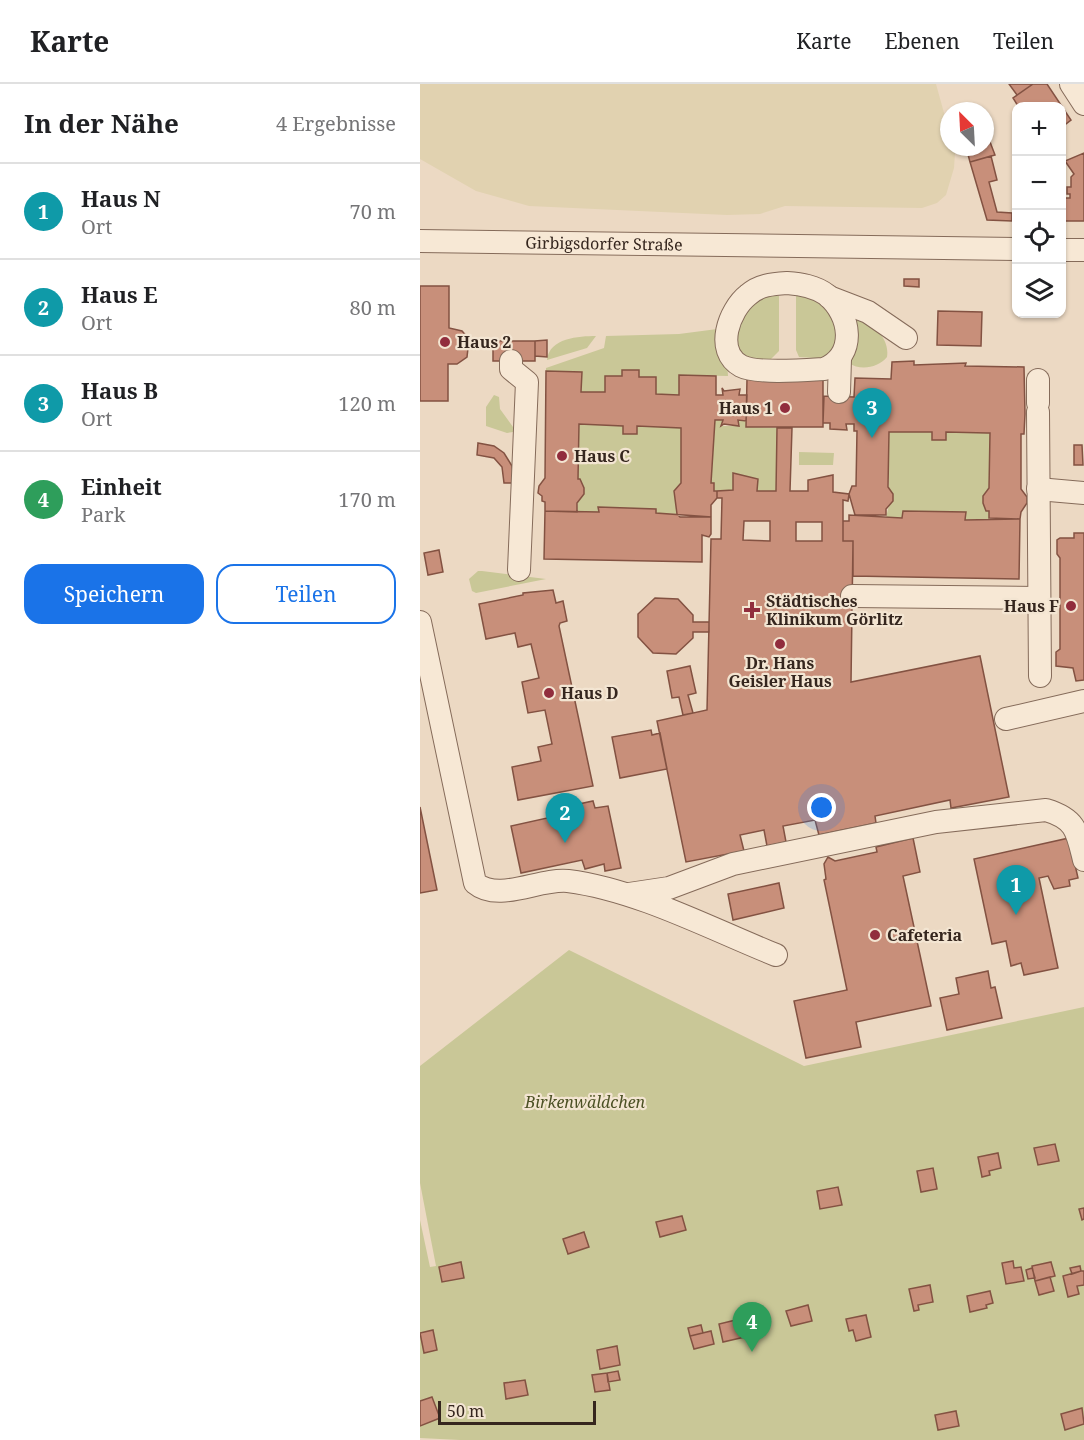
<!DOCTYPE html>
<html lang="de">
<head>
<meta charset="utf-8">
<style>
  :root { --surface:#fff; --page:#f6f6f6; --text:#202124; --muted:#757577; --line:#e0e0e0; --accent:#1a73e8 }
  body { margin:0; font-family:"Noto Serif",serif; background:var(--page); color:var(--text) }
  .controls { position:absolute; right:18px; top:18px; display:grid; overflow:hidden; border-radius:12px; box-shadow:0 2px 4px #0004 }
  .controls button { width:54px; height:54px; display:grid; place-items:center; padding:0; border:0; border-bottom:2px solid var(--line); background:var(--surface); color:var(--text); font:30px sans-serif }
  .compass { position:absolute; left:520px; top:18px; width:54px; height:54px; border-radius:50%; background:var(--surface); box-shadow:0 2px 4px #0004; rotate:336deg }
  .scale { position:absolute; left:18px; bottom:15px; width:158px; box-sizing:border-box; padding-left:6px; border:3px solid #35261e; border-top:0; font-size:16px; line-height:21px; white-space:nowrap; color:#35261e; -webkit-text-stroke:4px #f3e5d2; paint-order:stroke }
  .you { position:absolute; left:402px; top:724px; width:21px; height:21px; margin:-15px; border:4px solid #fff; border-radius:50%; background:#1a73e8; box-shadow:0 0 0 9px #1a73e833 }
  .badge { display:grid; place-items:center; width:39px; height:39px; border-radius:50%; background:var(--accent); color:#fff; font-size:20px; font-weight:700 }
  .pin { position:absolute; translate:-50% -50px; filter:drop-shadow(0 2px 3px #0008) }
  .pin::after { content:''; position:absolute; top:32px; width:21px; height:18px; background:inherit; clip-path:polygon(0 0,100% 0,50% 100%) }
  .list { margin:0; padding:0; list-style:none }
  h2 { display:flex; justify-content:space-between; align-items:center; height:78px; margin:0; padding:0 24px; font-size:26px }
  h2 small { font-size:20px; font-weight:400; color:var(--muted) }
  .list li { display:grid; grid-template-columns:39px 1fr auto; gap:18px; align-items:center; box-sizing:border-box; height:96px; padding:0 24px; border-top:2px solid var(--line) }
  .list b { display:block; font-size:22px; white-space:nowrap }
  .list p { margin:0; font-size:20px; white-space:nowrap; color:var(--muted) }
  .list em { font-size:20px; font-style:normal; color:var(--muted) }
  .actions { display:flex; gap:12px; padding:18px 24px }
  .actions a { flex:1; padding:14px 0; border:2px solid var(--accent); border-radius:18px; text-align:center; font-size:21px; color:var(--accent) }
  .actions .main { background:var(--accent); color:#fff }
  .icon { flex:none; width:33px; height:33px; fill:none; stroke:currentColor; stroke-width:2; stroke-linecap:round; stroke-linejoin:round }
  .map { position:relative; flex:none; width:664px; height:1356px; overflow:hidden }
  header { display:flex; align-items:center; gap:36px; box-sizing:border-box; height:84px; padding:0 30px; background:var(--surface); border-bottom:2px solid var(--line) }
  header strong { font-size:28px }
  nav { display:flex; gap:33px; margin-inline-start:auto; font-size:21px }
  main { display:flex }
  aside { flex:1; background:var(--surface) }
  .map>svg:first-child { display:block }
</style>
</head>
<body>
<header>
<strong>Karte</strong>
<nav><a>Karte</a><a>Ebenen</a><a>Teilen</a></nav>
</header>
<main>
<aside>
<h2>In der Nähe<small>4 Ergebnisse</small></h2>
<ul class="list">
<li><span class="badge" style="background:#0f9aa8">1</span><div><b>Haus N</b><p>Ort</p></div><em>70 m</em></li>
<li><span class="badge" style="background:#0f9aa8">2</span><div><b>Haus E</b><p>Ort</p></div><em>80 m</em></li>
<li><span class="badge" style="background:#0f9aa8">3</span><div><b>Haus B</b><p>Ort</p></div><em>120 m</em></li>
<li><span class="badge" style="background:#2e9e5b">4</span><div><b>Einheit</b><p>Park</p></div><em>170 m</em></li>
</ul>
<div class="actions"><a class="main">Speichern</a><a>Teilen</a></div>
</aside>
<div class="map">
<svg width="664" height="1356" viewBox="0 0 664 1356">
  <rect width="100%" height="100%" fill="#ecd9c3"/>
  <path fill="#e1d2b0" d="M0 0H516L529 47V63H533L535 69 534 84 526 111 517 119 502 124 365 122 340 130 307 131 109 122 56 107 0 75Z"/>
  <path fill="#c9c797" d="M336 212H359V267L350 276 323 275 311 253Z
    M376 212H400L422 242 411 275 379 273 376 266Z
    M440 232C453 243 470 253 467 273 458 284 440 287 429 279L433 235Z
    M305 244 308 292 260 291 259 311 236 310V293H219L218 286H203L202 292H186L185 308H161L162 288 126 287V284L184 264 186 252 259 250Z
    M176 252 167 264 127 276C129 254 159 252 176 252Z
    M74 311 79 313 80 325 93 343V348L87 349 66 342V323Z
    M295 336H303L301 342H319L318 336 326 337 327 343 357 344 356 407H337L338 395 313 390V406L294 407V399H291Z
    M159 340 203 342V350H217V342L261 344V399L254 407 257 430 236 429V425L178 424 179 428H157L160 395H158Z
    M469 348H512V356H526V348L570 349 569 404 563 412V419L569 427V437L545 436V428L483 427 482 434H466L469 421Z
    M379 368 414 369 413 381H379Z
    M58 487H62L126 495 56 509 52 507 49 495Z
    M149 866 384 982 664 923V1356H40L0 1354V1136L10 1183 16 1182 0 1099V982Z"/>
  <path fill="#c88f7a" stroke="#835242" stroke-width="1.5" fill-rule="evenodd" d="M589 0H613L597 11Z
    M613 0H627L651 36 642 43V22H598L593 14Z
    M567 50 575 71 550 78 546 63H565Z
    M664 69V137H642V114H650V110H647V103H651V93L654 90 645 77Z
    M571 72 577 96 569 98 577 128 592 129V137L567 136 550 78Z
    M484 195H499V203L484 202Z
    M0 202H29V244L42 247 49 255 47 273 37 280H28V317H0Z
    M518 227 562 228 561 262 517 261Z
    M127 256V273L115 272V257Z
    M73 257H115V277H73Z
    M494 277V281L546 279 545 282 604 283 605 330 604 350H601V405L607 413V419L601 428 600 435 569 434V427H566L563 419V412L569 404 570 349H567L526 348V356H512V348H469L468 403 473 410V417L466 425V431H435L429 410 432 402H436L437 347H434V340H426L427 346 410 345V339H403L404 312 434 313 435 294 471 295 472 278Z
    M202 286H219V293H236V310L259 311V291L296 292V311H303L302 304 304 307 320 305 319 311H327L326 337 318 336 319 342 304 340 301 342 303 336H295L291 399H294V407H297V414L291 421V433H260L257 430 254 407 261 399V344L217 342V350H203V342L159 340 158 395H160L164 404V410L157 419V428L125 427V418L122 417V412L118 409 119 402 125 394 126 287 162 288 161 308H185V292H202Z
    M403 294V343H326L327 295Z
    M357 344H372L370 407H388V396L413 391V408L429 410 428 417 423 416V457H433L431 598 560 572 589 713 531 724 530 716 455 732 456 739 399 751 395 736 363 742 366 758 347 762 344 746 320 751 324 767 266 778 237 637 287 626 291 455H301L302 414H297V407L313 406V389L338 395 337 407H356ZM324 437H350V457L323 456ZM376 438H402V457H376Z
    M58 359 74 362 84 369 92 382 95 399H84L82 383 74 374 57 371Z
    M654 361H662L663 381H654Z
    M178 423 236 425V429L291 433V450L289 453 282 451V478L124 475 125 427 179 428Z
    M483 427 546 428 545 436 600 435 599 495 433 492V457H423V437H429V431L482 434Z
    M654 449H664V596L656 597 653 584 636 582V568L640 565V474L637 470V456L640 454H654Z
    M19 466 23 488 8 491 4 469Z
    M133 506 136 519 143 517 147 537 140 539 139 542 173 702 98 716 92 683 121 677 118 663 132 660 125 626 108 629 102 598 119 594 111 560 98 563 95 549 66 555 59 520 103 511V509Z
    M235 514 258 515 273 531V538H289V548H273V554L256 570 233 569 218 553V530Z
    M270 582 276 609 268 611 273 629 263 631 259 613 252 614 247 587Z
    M231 646 232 651 240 649 247 685 200 694 192 653Z
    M173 717 175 724 188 722 201 784 185 787 184 780 165 785 162 776 101 789 91 742 141 731 140 724Z
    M0 723 17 806 0 809Z
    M493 754 500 788 483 792 511 922 436 938 441 963 386 974 374 917 427 906 404 796 406 795 404 780 408 773 415 777 457 768 456 763Z
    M649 754 658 794 649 796 650 802 634 805 628 792 619 794 638 884 604 891 601 879 591 882 586 857 572 860 554 775Z
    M359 799 364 824 313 836 308 810Z
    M568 887 571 904 575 903 582 934 527 946 520 914 539 910 536 894Z
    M635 1060 639 1077 618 1081 614 1064Z
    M578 1069 581 1084 569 1087 570 1091 562 1093 558 1073Z
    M513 1084 517 1105 501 1108 497 1087Z
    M418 1103 422 1121 400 1125 397 1107Z
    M664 1124V1135L662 1136 659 1125Z
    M262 1132 266 1146 240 1153 236 1138Z
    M164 1148 169 1163 148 1170 143 1155Z
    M593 1177 594 1184 601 1183 604 1197 586 1200 582 1179Z
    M41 1178 44 1194 22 1198 19 1183Z
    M631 1178 635 1192 615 1197 612 1182Z
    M660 1182 661 1187 652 1190 650 1184Z
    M612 1184 615 1194 608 1195 606 1186Z
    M661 1187H664V1201L657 1202 659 1210 648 1213 643 1192Z
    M630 1193 634 1207 619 1211 615 1197Z
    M510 1201 513 1218 498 1221 499 1226 494 1227 489 1205Z
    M570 1207 573 1219 566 1221 567 1224 550 1228 547 1212Z
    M388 1221 392 1237 371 1242 366 1227Z
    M446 1231 451 1253 436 1257 433 1246 429 1247 426 1235Z
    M320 1235 325 1253 303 1258 299 1240Z
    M281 1241 283 1249 270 1252 268 1244Z
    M13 1246 17 1266 4 1269 0 1249Z
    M291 1247 294 1260 274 1265 270 1252Z
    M197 1262 200 1281 180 1285 177 1266Z
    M198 1287 200 1296 188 1298 187 1289Z
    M187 1289 190 1306 175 1308 172 1291Z
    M105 1296 108 1311 86 1315 84 1299Z
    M12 1313 20 1334 0 1342V1317Z
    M662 1324 664 1340 645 1346 641 1330Z
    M536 1327 539 1342 518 1346 515 1331Z"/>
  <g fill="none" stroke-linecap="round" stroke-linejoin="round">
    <defs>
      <g id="minor">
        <path d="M651 0 664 20"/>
        <path id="s1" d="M0 157 596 165"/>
        <path d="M642 166H664"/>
        <path d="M367 199C381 200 395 202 407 211 431 231 437 271 404 285 387 286 336 290 321 282 294 267 309 226 328 211 339 201 352 200 367 199Z"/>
        <path d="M409 213 448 228 486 254"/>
        <path d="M91 277V285L107 298 99 486"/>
        <path d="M618 296V319"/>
        <path d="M419 308 420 275"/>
        <path d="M618 328 620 592"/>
        <path d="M618 405 664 409"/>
        <path d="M432 512 619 514"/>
        <path d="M0 538 55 799C79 819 119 794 148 797 218 806 291 845 356 871"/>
        <path d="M586 635 664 617"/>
        <path d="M209 810 249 804 313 780 516 738 626 726C656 735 657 747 664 776"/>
      </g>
    </defs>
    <use href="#minor" stroke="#856b5a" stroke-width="24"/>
    <use href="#minor" stroke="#f7e8d5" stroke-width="22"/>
  </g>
  <g fill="#912d3d" stroke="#f3e5d2" stroke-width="2">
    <circle cx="25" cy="258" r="6"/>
    <circle cx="365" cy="324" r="6"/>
    <circle cx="142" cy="372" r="6"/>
    <circle cx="651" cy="522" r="6"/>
    <path d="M329 517h6v6h6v6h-6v6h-6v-6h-6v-6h6z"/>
    <circle cx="360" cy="560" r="6"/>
    <circle cx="129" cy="609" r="6"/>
    <circle cx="455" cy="851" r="6"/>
  </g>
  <g text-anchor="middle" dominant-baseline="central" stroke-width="4.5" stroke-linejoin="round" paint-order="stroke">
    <g font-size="16" fill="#35261e" stroke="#f3e5d2">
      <text stroke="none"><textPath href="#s1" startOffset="184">Girbigsdorfer Straße</textPath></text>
    </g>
    <g font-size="16" font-weight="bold" fill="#35261e" stroke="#f3e5d2" text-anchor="start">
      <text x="37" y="258">Haus 2</text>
      <text x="353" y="324" text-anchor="end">Haus 1</text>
      <text x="154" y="372">Haus C</text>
      <text x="346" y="517">Städtisches<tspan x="346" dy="18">Klinikum Görlitz</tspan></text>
      <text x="639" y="522" text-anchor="end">Haus F</text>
      <text x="360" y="579" text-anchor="middle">Dr. Hans<tspan x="360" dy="18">Geisler Haus</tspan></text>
      <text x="141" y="609">Haus D</text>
      <text x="467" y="851">Cafeteria</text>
    </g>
    <g font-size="16" font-style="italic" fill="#4c5125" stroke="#f3e5d2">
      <text x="165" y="1018">Birkenwäldchen</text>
    </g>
  </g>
</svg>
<div class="controls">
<button>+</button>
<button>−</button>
<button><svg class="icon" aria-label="locate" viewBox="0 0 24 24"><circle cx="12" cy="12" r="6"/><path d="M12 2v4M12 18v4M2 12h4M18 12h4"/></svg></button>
<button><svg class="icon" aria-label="layers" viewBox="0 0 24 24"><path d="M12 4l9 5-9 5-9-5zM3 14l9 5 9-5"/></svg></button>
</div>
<svg class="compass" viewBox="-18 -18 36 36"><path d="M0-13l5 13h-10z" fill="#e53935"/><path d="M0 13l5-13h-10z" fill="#757577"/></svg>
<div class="scale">50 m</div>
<div class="you"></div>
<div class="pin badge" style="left:596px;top:831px;background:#0f9aa8">1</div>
<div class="pin badge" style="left:145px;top:759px;background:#0f9aa8">2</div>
<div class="pin badge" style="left:452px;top:354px;background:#0f9aa8">3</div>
<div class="pin badge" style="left:332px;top:1268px;background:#2e9e5b">4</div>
</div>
</main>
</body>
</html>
